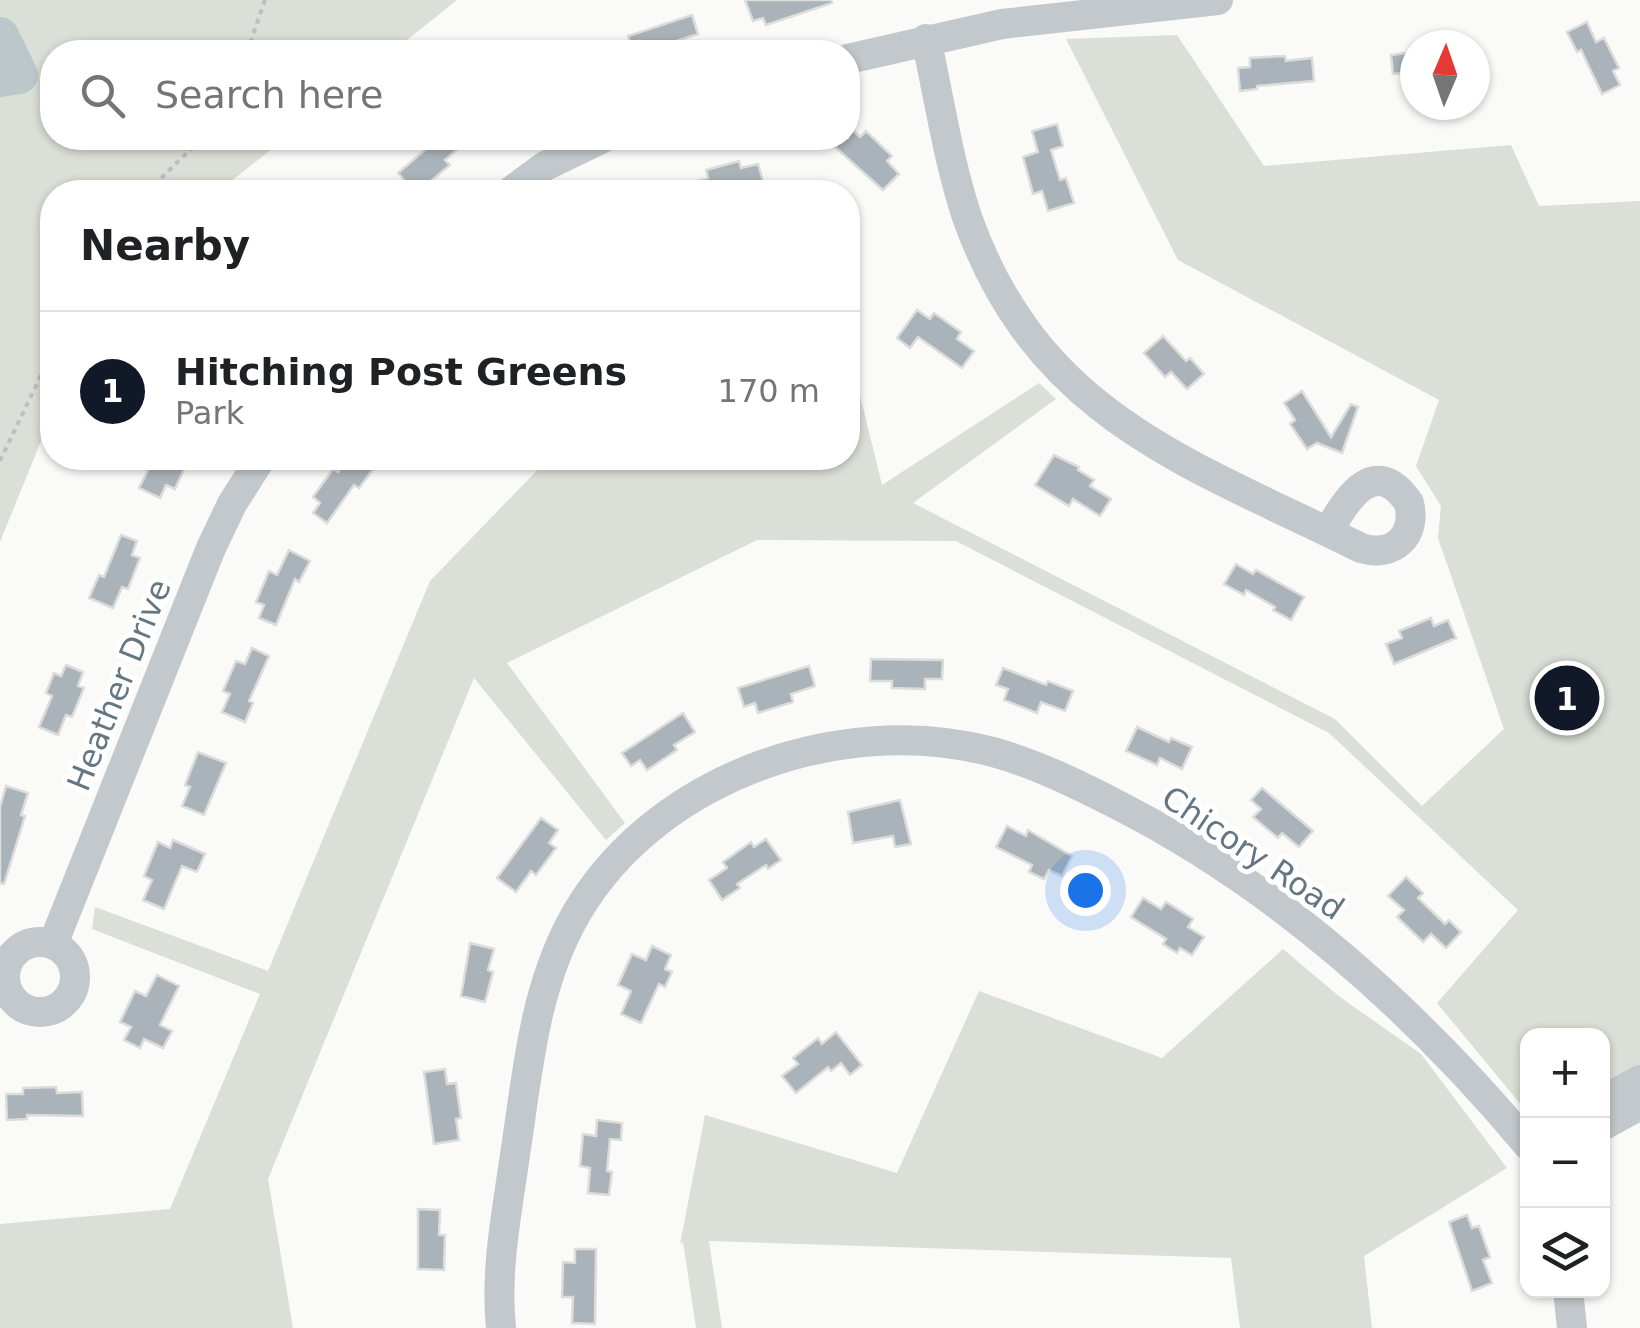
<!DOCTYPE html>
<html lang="en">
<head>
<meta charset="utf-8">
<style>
  :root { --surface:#fff; --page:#f6f6f6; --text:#202124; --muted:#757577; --line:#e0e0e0; --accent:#111827 }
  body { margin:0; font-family:"DejaVu Sans",sans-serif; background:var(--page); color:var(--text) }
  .controls { position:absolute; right:30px; bottom:30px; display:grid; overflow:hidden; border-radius:20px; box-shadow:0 2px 8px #0004 }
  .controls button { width:90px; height:90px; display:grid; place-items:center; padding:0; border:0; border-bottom:2px solid var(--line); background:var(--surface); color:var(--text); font:50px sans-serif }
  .compass { position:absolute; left:1400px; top:30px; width:90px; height:90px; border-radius:50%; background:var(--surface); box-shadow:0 2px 8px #0004; rotate:2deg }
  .you { position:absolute; left:1085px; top:890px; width:35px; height:35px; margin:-25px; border:8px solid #fff; border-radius:50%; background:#1a73e8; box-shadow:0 0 0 15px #1a73e833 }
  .badge { display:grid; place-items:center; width:65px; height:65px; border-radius:50%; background:var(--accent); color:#fff; font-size:32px; font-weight:700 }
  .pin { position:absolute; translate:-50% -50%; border:5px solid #fff; box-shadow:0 2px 10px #0006 }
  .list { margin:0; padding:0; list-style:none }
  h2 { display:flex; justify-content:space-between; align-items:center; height:130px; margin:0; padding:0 40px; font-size:42px }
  h2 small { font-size:32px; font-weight:400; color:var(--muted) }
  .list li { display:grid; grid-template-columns:65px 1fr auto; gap:30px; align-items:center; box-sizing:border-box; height:160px; padding:0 40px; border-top:2px solid var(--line) }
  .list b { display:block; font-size:38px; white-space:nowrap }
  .list p { margin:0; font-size:32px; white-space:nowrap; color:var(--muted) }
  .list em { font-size:32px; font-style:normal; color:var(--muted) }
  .icon { flex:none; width:55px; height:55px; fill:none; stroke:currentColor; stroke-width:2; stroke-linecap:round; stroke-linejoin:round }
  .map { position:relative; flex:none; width:1640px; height:1328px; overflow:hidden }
  .search { position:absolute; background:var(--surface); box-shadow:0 2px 8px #0004; left:40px; top:40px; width:820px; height:110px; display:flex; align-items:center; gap:25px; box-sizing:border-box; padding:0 35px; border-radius:40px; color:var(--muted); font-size:38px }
  .panel { position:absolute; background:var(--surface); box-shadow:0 2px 8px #0004; left:40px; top:180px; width:820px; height:290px; border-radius:40px }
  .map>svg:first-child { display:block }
</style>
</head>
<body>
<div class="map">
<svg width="1640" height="1328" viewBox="0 0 1640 1328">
  <rect width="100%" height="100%" fill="#fafaf8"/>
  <path fill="#dadfd7" d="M0 0H457L392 52H52V138H286L217 192H52V414L0 542Z
    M1177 35 1264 166 1511 145 1539 206 1640 201V1072L1603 1093 1602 1036H1528L1527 1112 1437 1003 1518 910 1329 733 956 541 757 540 507 663 625 823 606 840 474 678 268 1179 293 1328H0V1224L170 1209 260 994 92 929 95 907 268 971 430 581 549 458H848V346L882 485 1039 383 1056 399 913 503 1335 719 1422 806 1504 729 1438 538 1441 506 1416 466 1439 400 1178 260 1066 39Z
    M1283 949 1340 997 1421 1054 1507 1168 1364 1256 1372 1328H1240L1231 1258 709 1241 722 1328H696L683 1242 680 1244 705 1115 897 1173 979 991 1162 1058Z"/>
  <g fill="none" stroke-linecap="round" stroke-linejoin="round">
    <path stroke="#bbc7cb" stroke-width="38" d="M0 36 19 75 0 78"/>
  </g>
  <path fill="#aab3b9" stroke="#dcdcda" stroke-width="2.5" d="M745 0H831L832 3 766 25 763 18 753 21Z
    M692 15 698 34 667 44 669 49 656 52H633L628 36Z
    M1587 22 1596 42 1604 38 1619 68 1613 71 1620 85 1602 94 1581 50 1577 52 1567 32Z
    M1415 52V72L1393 74 1391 55Z
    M1285 56 1286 61 1312 58 1314 81 1257 86V89L1240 91 1238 68 1250 67V58Z
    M1057 124 1063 146 1051 150 1060 180 1066 178 1074 203 1048 211 1042 191 1033 194 1023 157 1038 152 1032 131Z
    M848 125 860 137 866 131 892 156 887 161 899 174 883 190 825 138H848Z
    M439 138H470L445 160 450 165 426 185 422 181 412 189 398 173Z
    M739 161 741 168 758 164 764 184 735 192H674L673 188 708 178 706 170Z
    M917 310 930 319 934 313 961 332 957 339 974 351 962 368 918 337 910 348 897 338Z
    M1163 336 1186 361 1190 358 1204 374 1187 389 1171 372 1165 377 1144 353Z
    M1302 391 1331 437 1351 404 1358 407 1342 453 1317 443 1307 449 1290 424 1295 420 1284 403Z
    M1054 455 1079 467 1078 470 1094 480 1090 486 1111 499 1100 516 1073 499 1069 506 1035 485Z
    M154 458H189L175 489 166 485 160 498 139 488Z
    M349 458H360L374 468 359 488 354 485 327 523 313 513 320 503 313 497 333 469 338 472Z
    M121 535 137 541 132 555 140 558 128 589 122 587 113 608 89 598 99 575 104 577Z
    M289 550 310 561 299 582 295 579 276 625 259 618 264 605 256 602 269 571 277 575Z
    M1236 564 1253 574 1256 570 1304 597 1291 620 1273 610 1275 607 1246 590 1244 595 1224 584Z
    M1431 618 1434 626 1448 620 1456 638 1394 664 1386 644 1402 638 1399 631Z
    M252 648 269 656 249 701 253 703 245 722 222 712 230 694 223 691 236 661 245 664Z
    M871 659 943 660 942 679H925V689L892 688V681H870Z
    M66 665 83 672 78 686 84 688 72 717 66 715 58 735 39 727 52 696 46 693 54 673 61 676Z
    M809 666 815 686 791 694 793 702 758 713 755 703 744 707 738 688Z
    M1003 668 1046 685 1048 681 1073 691 1065 711 1041 702 1037 713 1004 700 1008 689 996 685Z
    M683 713 695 732 674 745 677 750 647 770 640 760 631 766 622 753Z
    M1137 727 1169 742 1171 738 1192 747 1182 769 1160 758 1157 765 1126 751Z
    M198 752 226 763 204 815 182 806 190 787 185 785Z
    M6 786 28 793 21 815 25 816 4 884 0 883V807Z
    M1262 788 1313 831 1299 847 1282 833 1278 838 1253 817 1261 809 1251 800Z
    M900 800 911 844 895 847 893 836 853 843 848 812Z
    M541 818 558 830 549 843 556 848 536 875 531 871 516 892 497 878Z
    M1007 826 1026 836 1028 830 1072 856 1062 876 1049 870 1044 879 1029 872 1032 865 996 847Z
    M766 839 781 860 768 869 766 865 737 884 740 888 722 900 709 880 727 868 723 862 751 842 754 847Z
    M173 840 205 854 197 872 182 866 164 909 143 900 152 880 144 876 158 842 170 848Z
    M1406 877 1423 893 1418 898 1445 924 1449 920 1461 932 1446 948 1431 934 1423 942 1397 917 1404 910 1388 896Z
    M1143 898 1161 909 1166 902 1193 919 1188 927 1204 937 1192 955 1180 948 1177 953 1163 944 1166 939 1131 917Z
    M470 943 494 949 488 970 493 972 485 1002 461 996Z
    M652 946 671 955 665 969 672 972 665 987 659 984 641 1023 621 1014 631 991 618 985 632 954 646 960Z
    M157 975 179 986 160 1025 172 1031 163 1048 144 1039 140 1048 124 1040 131 1027 120 1022 135 991 146 996Z
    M836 1032 862 1065 850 1075 841 1063 831 1071 828 1067 796 1093 782 1076 798 1064 793 1058 818 1038 822 1044Z
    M445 1069 447 1084 456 1083 461 1118 456 1119 459 1140 434 1144 424 1072Z
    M56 1087 57 1093 82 1092 83 1116 27 1115V1119L7 1120 6 1094H23V1088Z
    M597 1120 622 1123 621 1140 610 1139 607 1171 612 1172 609 1195 588 1193 590 1168 580 1166 583 1134 596 1136Z
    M418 1209 440 1210 439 1235H445L444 1270 418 1269Z
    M1467 1215 1472 1228 1479 1226 1490 1257 1483 1260 1492 1283 1472 1291 1449 1222Z
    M575 1249H596L595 1324 572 1323 573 1297H562L563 1262 575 1263Z"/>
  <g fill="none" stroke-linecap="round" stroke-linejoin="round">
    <path stroke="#bbbfc2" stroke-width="4" stroke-dasharray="5 5" stroke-linecap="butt" d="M247 52 265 0
      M147 192 202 138
      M0 461 52 352"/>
    <path stroke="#c3c8cc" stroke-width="30" d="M926 39C939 97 948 160 967 217 1038 417 1188 462 1361 548 1393 558 1417 536 1409 503 1375 453 1346 499 1328 532
      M848 59 1002 24 1218 0
      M510 192 545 166 603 138
      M5 977a35 35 0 1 1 70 0a35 35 0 1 1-70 0Z
      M53 944 211 548 232 504 261 458
      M1602 1101 1640 1080
      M1602 1126 1640 1105
      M1568 1290 1572 1328
      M501 1328C495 1270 507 1212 515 1155 527 1077 533 996 570 925 646 780 838 711 993 752 1036 764 1077 784 1116 804 1277 886 1413 1008 1528 1145"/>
  </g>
  <g text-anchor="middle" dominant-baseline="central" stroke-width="10" stroke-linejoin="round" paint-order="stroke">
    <g font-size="32" fill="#657683" stroke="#fff">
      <text transform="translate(119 685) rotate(-68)">Heather Drive</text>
      <text transform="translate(1253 853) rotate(34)">Chicory Road</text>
    </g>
  </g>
</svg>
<div class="controls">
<button>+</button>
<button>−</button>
<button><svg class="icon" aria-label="layers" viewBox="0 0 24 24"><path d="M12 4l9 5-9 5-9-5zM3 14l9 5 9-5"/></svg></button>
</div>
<svg class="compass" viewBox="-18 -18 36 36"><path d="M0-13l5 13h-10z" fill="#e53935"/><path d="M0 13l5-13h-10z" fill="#757577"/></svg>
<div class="you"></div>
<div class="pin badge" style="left:1567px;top:698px">1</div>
<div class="search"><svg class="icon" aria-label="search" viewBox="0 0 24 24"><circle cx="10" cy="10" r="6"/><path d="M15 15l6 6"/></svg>Search here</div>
<section class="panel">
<h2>Nearby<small></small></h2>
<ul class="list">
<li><span class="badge">1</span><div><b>Hitching Post Greens</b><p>Park</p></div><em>170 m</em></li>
</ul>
</section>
</div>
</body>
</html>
